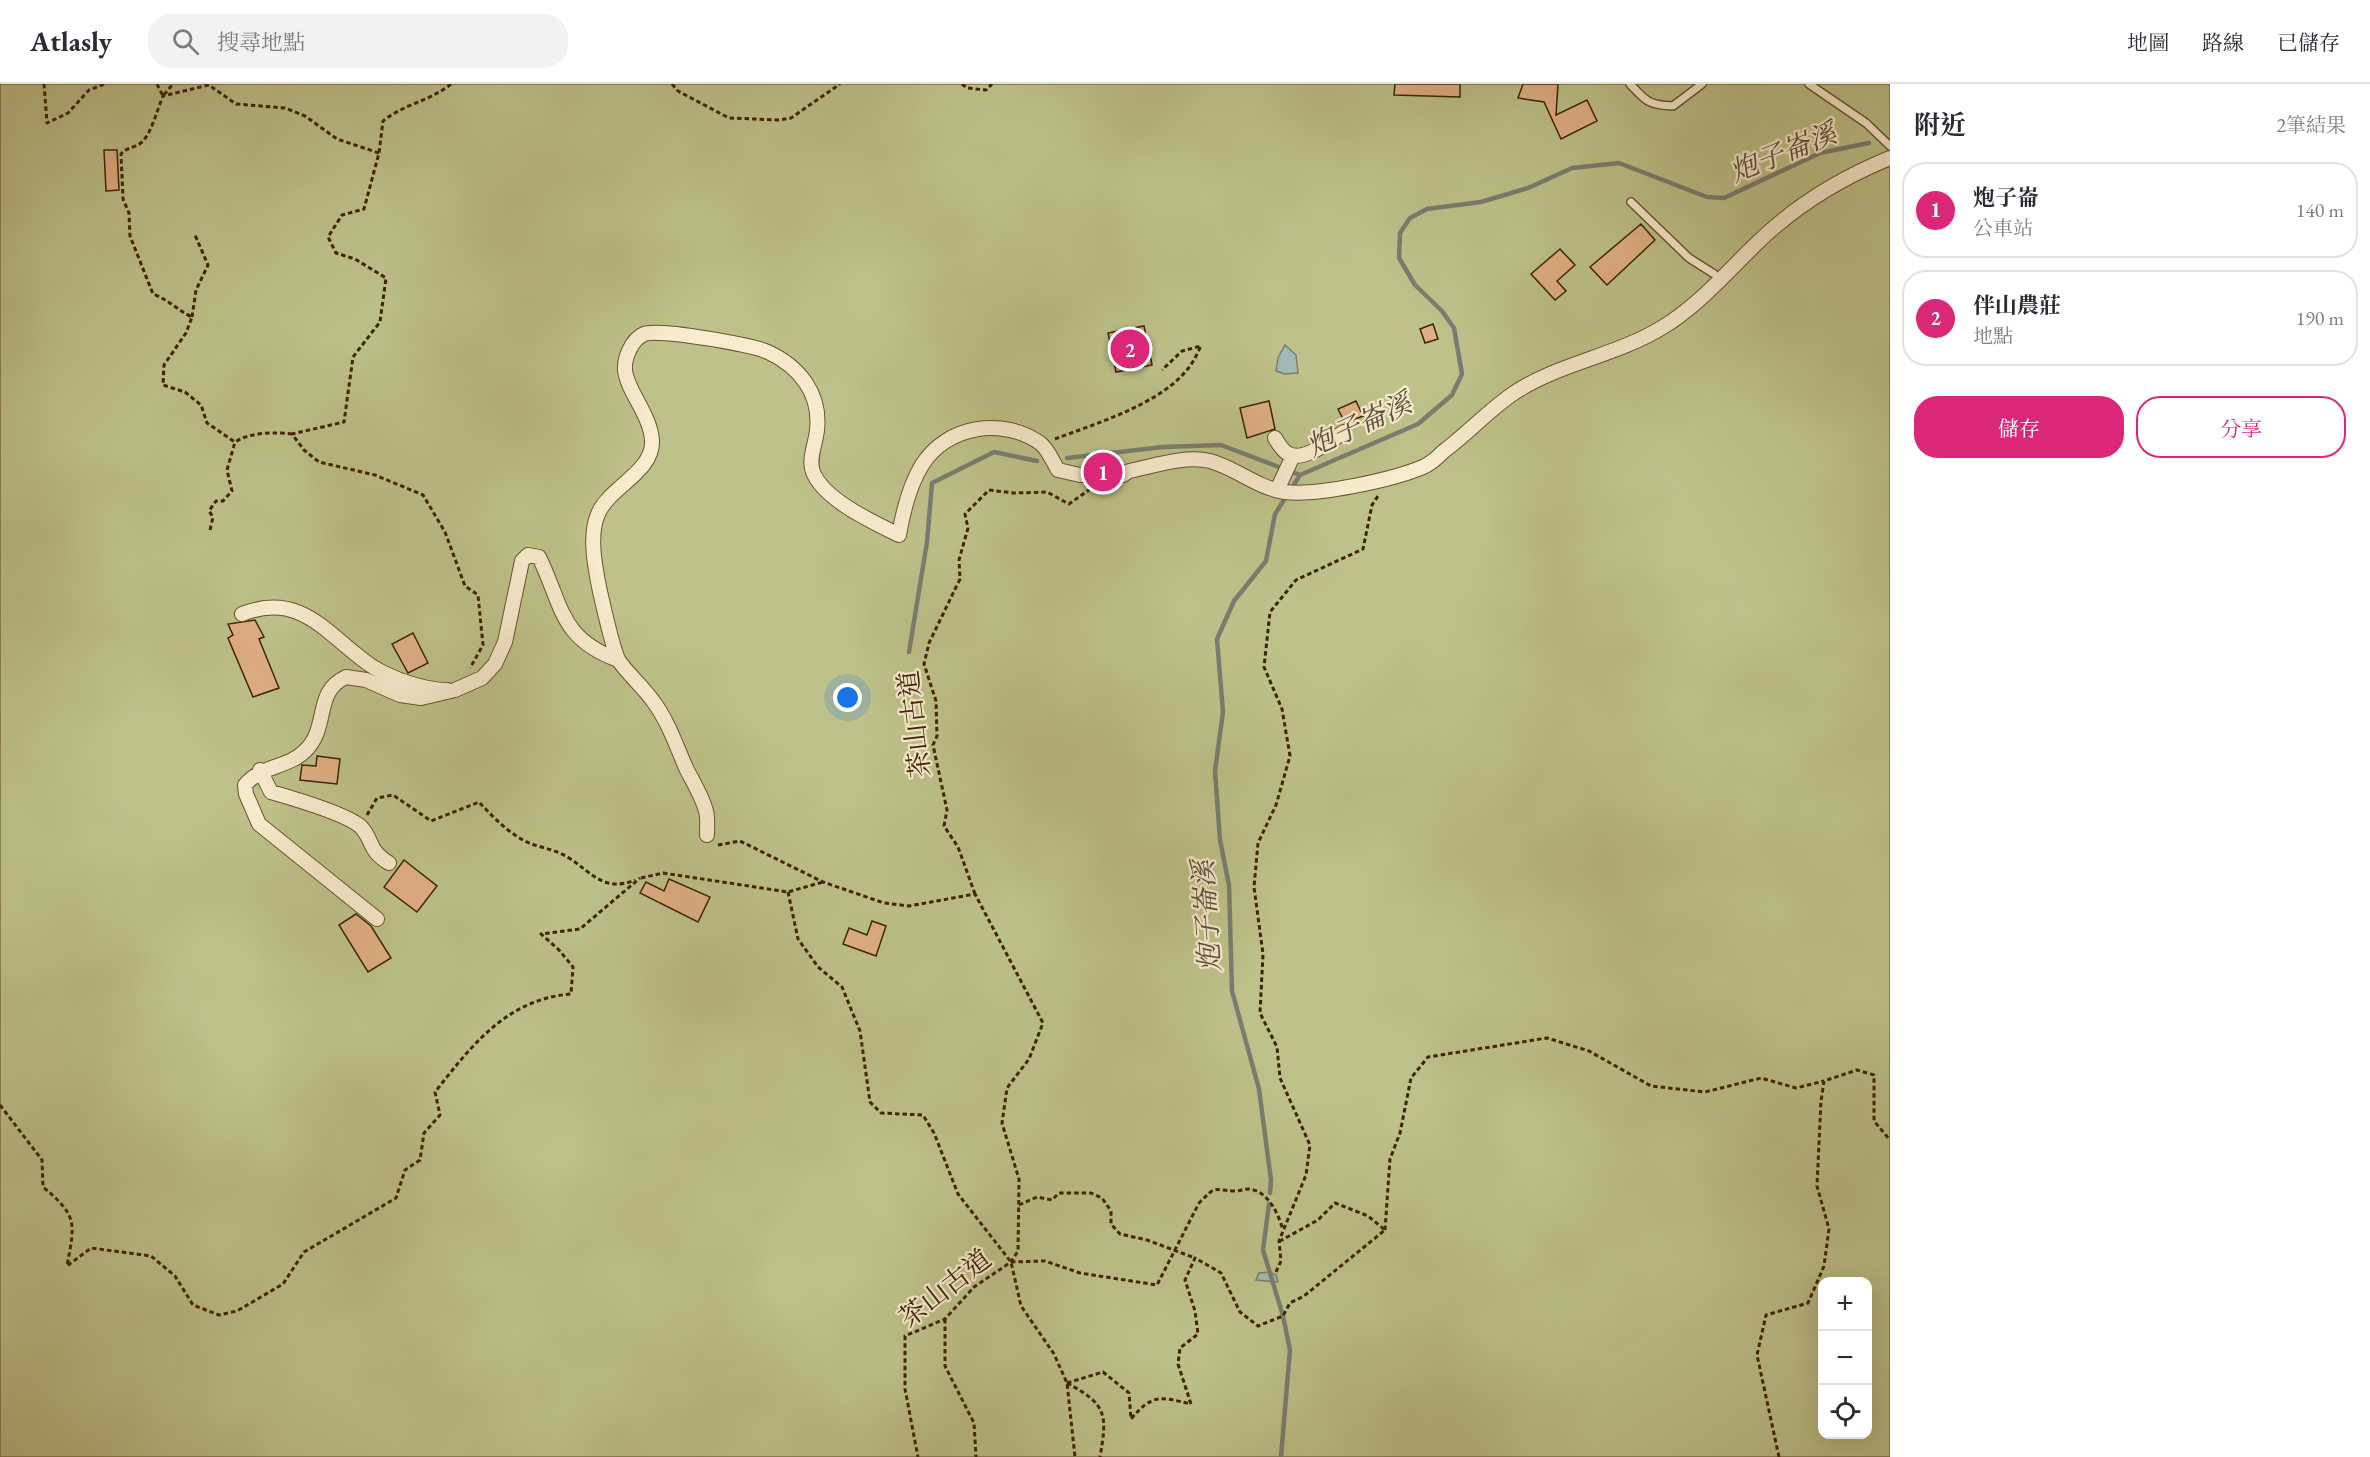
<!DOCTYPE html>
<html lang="zh-TW">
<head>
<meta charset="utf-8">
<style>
  :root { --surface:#fff; --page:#f2f2f3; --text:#2b2b33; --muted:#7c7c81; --line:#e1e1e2; --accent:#db2777 }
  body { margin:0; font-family:"EB Garamond","Noto Serif TC",serif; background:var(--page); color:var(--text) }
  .controls { position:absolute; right:18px; bottom:18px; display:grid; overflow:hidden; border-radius:12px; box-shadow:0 6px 24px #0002 }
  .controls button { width:54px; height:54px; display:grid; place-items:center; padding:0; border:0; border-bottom:2px solid var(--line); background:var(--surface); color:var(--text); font:30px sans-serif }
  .you { position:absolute; left:848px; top:614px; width:21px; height:21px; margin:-15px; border:4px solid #fff; border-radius:50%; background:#1a73e8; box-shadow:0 0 0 9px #1a73e833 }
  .badge { display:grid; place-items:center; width:39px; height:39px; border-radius:50%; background:var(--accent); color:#fff; font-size:20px; font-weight:700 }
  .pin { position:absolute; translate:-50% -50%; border:3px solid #fff; box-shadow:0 2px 6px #0006 }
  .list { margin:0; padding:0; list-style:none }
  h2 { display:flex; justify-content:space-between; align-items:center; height:78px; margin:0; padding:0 24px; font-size:26px }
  h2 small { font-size:20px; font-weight:400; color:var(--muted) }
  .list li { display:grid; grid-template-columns:39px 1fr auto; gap:18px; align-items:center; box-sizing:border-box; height:96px; margin:0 12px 12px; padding:0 12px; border:2px solid var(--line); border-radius:24px }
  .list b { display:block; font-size:22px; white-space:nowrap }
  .list p { margin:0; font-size:20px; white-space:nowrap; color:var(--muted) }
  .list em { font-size:20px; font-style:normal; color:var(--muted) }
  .actions { display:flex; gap:12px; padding:18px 24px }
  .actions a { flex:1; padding:14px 0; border:2px solid var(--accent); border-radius:24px; text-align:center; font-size:21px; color:var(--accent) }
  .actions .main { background:var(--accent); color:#fff }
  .icon { flex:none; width:33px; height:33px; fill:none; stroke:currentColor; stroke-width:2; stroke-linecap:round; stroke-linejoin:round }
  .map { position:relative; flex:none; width:1890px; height:1373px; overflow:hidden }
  header { display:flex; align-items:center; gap:36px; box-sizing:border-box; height:84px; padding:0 30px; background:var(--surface); border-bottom:2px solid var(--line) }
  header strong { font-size:28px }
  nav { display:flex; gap:33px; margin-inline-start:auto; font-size:21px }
  .search { width:420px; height:54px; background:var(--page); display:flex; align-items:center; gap:15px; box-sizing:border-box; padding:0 21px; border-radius:24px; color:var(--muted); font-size:22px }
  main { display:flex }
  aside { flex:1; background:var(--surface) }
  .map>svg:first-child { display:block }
</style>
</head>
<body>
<header>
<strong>Atlasly</strong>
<div class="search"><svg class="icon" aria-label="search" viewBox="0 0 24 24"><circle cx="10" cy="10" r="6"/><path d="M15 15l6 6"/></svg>搜尋地點</div>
<nav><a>地圖</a><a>路線</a><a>已儲存</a></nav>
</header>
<main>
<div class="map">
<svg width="1890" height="1373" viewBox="0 0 1890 1373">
  <rect width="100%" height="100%" fill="#f4e1b3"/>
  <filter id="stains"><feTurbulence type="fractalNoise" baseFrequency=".00333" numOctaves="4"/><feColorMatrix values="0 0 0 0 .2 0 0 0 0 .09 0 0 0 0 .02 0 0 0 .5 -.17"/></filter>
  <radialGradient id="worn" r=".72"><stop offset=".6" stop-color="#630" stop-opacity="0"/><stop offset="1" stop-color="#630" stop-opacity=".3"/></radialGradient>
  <path fill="#bec28a" stroke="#7e7248" stroke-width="1.5" fill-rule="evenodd" d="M0 0H1890V1373H0ZM1822 1198H1868V1350H1822Z"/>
  <path fill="#a1bbb8" stroke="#797e70" stroke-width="1.5" d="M1285 261 1296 271 1298 289 1285 290 1276 287 1278 274Z
    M1269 1188 1276 1191 1278 1198 1256 1196 1259 1189Z"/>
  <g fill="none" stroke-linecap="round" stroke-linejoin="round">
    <path stroke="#797e70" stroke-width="4.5" d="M1067 374 1163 363 1221 361 1300 391
      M909 568 927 458 932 399 994 368 1037 377
      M1270 1109 1271 1096 1259 1005 1232 907 1229 801 1220 756 1215 687 1223 628 1217 555 1234 517 1266 477 1275 430 1300 391 1418 340 1452 311 1462 290 1454 244 1442 227 1415 201 1399 174 1400 149 1410 134 1427 125 1481 118 1528 104 1572 84 1619 79 1707 113 1724 114 1820 69 1869 59
      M1269 1120 1263 1166 1283 1232 1290 1266 1281 1373"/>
  </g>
  <path fill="#e0b084" stroke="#3d2205" stroke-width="1.5" d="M1395 0H1460V13L1394 11Z
    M1523 0H1558L1556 31 1587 16 1597 37 1561 55 1544 18 1518 14Z
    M104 66H117L119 106 106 107Z
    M1641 140 1655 156 1607 201 1590 183Z
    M1560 165 1575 181 1557 197 1566 207 1555 216 1531 190Z
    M1433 240 1438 255 1425 259 1420 245Z
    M1144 242 1152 281 1116 288 1108 249Z
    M1269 317 1275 345 1247 354 1240 324Z
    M1356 317 1363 332 1345 339 1338 325Z
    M255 536 264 553 259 555 279 604 253 613 228 554 233 551 228 540Z
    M413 549 428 579 408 589 392 560Z
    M317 672 340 675 337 700 300 696 302 681 316 682Z
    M404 776 437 802 417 828 384 803Z
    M669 795 710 813 698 838 640 809 646 798 664 807Z
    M356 830 371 842 391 874 368 888 339 841Z
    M872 837 886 842 876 872 843 860 849 844 867 851Z"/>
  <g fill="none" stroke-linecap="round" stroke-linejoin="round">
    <defs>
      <path id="lane" d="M1630 0C1646 17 1648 21 1673 22L1702 0
        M1809 0 1866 39 1890 62
        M1631 118 1689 174 1722 195"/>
      <path id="street" d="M1275 354C1278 359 1282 366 1287 369 1302 380 1331 356 1344 348
        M1277 406 1293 372
        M242 530C303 506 329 554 373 583 393 595 424 606 447 606
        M260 686 271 708C292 714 344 729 360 742 373 754 367 766 389 779
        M707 751C707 743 708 734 706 727 702 712 693 698 686 684 676 661 668 637 653 617 643 603 629 591 619 577 613 567 598 501 596 486 593 469 591 446 598 430 609 403 654 388 652 356 650 330 627 307 625 286 624 274 632 255 644 250 657 244 753 261 768 268 800 283 821 310 817 346 816 359 808 375 813 388 824 416 873 438 899 451 903 428 909 402 922 381 947 341 1003 333 1040 359 1048 365 1053 378 1058 386L1080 391H1123L1129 387C1154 382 1185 371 1210 377 1236 384 1257 404 1285 408 1317 412 1392 396 1423 383 1430 380 1438 373 1444 367 1468 349 1489 326 1514 309 1559 279 1616 272 1663 243 1699 221 1727 188 1757 159 1795 122 1841 94 1890 74
        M377 835 259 740 246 710 245 701C261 681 288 684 305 667 330 643 313 608 346 593L366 596 400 611 421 614 455 606 482 594 495 580 505 558 522 477 528 471 539 473C563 522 559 554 618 576"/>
    </defs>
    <use href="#lane" stroke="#6b5230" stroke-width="10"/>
    <use href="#street" stroke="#6b5230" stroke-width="16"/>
    <path stroke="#3d2205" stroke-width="3" stroke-dasharray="4.5 3" stroke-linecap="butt" d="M44 0 47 39 68 29 89 6 105 0
      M157 0 163 12 173 0
      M451 0C430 17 404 20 383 37L379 69 364 125 342 131 328 153 336 169 355 175 386 194 380 238 353 273 344 338 292 350 304 366 319 378 375 391 423 411 445 448 465 502 478 511 483 561 470 584
      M672 0 678 7 729 34 779 36 791 34 840 0
      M962 0 967 4 986 6 992 0
      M192 233 196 206 208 181 195 151
      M292 350C275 348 250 348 235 358L207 339 201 321 185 308 163 301 164 281 186 249 192 233C177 226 169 216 153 210L130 152 129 129 123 115 121 70C127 63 135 64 142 58 152 48 157 26 163 12L209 1 236 20 285 24 305 32 337 55 379 69
      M1055 355C1097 339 1158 321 1187 286 1193 279 1197 270 1201 262L1182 267 1162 286
      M210 446 213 433 209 427 216 417H223L232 407 227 386 235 358
      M367 731 377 714 393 711 431 737 479 718C493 733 509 750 529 759 542 764 557 766 569 774 591 788 604 809 635 796
      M718 761 740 757 823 798 884 819 909 822 975 810 1043 939 1029 975 1007 1004 1002 1039 1019 1095 1018 1167 1011 1178 974 1203 945 1235 905 1252V1305L918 1373
      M641 794 663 789 788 808 823 798
      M788 808 798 855 818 883 842 903 860 947 870 1018 881 1029 923 1031 934 1049 958 1110 1011 1178 1021 1222 1054 1270 1067 1299 1075 1373
      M975 810 958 763 944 742 947 726 933 661 937 652 936 617 924 580 929 559 960 495 959 476 968 444 965 430 989 406 1014 409 1047 408 1069 420 1089 406
      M0 1021 42 1076 43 1103C78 1132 75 1139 67 1182L91 1164 151 1172 175 1192 193 1221 219 1231 237 1227 283 1200 304 1168 396 1114 405 1086 420 1076 424 1049 440 1031 435 1008C472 961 507 915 571 910L573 883 559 866 541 850 580 845 640 794
      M1019 1121 1037 1113 1052 1116 1059 1109H1091L1102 1114 1111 1127V1140L1120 1150 1147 1156 1195 1174
      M1385 1146 1390 1075 1400 1049 1411 994 1428 973 1547 954 1589 967 1651 1002 1705 1008 1761 994 1796 1004 1824 997
      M1011 1178 1045 1177 1080 1189 1157 1201 1199 1119C1217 1101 1211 1106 1235 1107 1240 1107 1244 1105 1249 1105 1268 1107 1278 1129 1283 1146
      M1276 1188 1281 1177 1279 1157 1306 1091 1310 1061 1280 994 1277 963 1260 929 1263 870 1254 803 1258 759 1276 721 1290 672 1282 625 1264 583 1270 528 1296 496 1363 465 1372 421 1378 412
      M945 1235V1282L974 1339 976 1373
      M1067 1299 1103 1288 1129 1309 1131 1335C1153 1309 1160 1313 1191 1320L1178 1280 1180 1264 1198 1250 1195 1227 1185 1196 1195 1174 1221 1189 1240 1228 1258 1242 1283 1232 1290 1219 1304 1212 1385 1146 1368 1132 1335 1119 1318 1136 1280 1157
      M1067 1299C1108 1321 1107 1331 1100 1373
      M1779 1373 1757 1271 1766 1231 1808 1219 1824 1182 1829 1145 1817 1102 1821 1017 1824 997 1857 986 1874 991V1037L1890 1056"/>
    <use href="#lane" stroke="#f8ecce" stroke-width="7"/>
    <use href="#street" stroke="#f8ecce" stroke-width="14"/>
  </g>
  <g text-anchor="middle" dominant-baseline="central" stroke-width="4.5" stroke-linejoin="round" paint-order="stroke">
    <g font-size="27" fill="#3d2205" stroke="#f8ecce">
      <text transform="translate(914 640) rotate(-97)">茶山古道</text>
      <text transform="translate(945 1204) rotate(-38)">茶山古道</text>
    </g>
    <g font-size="28" font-style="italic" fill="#5b503b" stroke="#f8ecce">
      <text transform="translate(1783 68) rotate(-22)">炮子崙溪</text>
      <text transform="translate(1359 340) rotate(-25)">炮子崙溪</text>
      <text transform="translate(1206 832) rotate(-94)">炮子崙溪</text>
    </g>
  </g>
  <rect width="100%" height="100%" filter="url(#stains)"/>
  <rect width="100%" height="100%" fill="url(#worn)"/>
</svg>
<div class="controls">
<button>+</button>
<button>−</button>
<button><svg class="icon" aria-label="locate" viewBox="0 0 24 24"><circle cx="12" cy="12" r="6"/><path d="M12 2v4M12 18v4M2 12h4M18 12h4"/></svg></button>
</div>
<div class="you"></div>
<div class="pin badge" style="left:1103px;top:388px">1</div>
<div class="pin badge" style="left:1130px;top:265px">2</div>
</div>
<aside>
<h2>附近<small>2筆結果</small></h2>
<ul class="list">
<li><span class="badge">1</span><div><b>炮子崙</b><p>公車站</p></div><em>140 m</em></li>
<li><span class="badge">2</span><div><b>伴山農莊</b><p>地點</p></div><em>190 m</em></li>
</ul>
<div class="actions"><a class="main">儲存</a><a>分享</a></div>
</aside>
</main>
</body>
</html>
